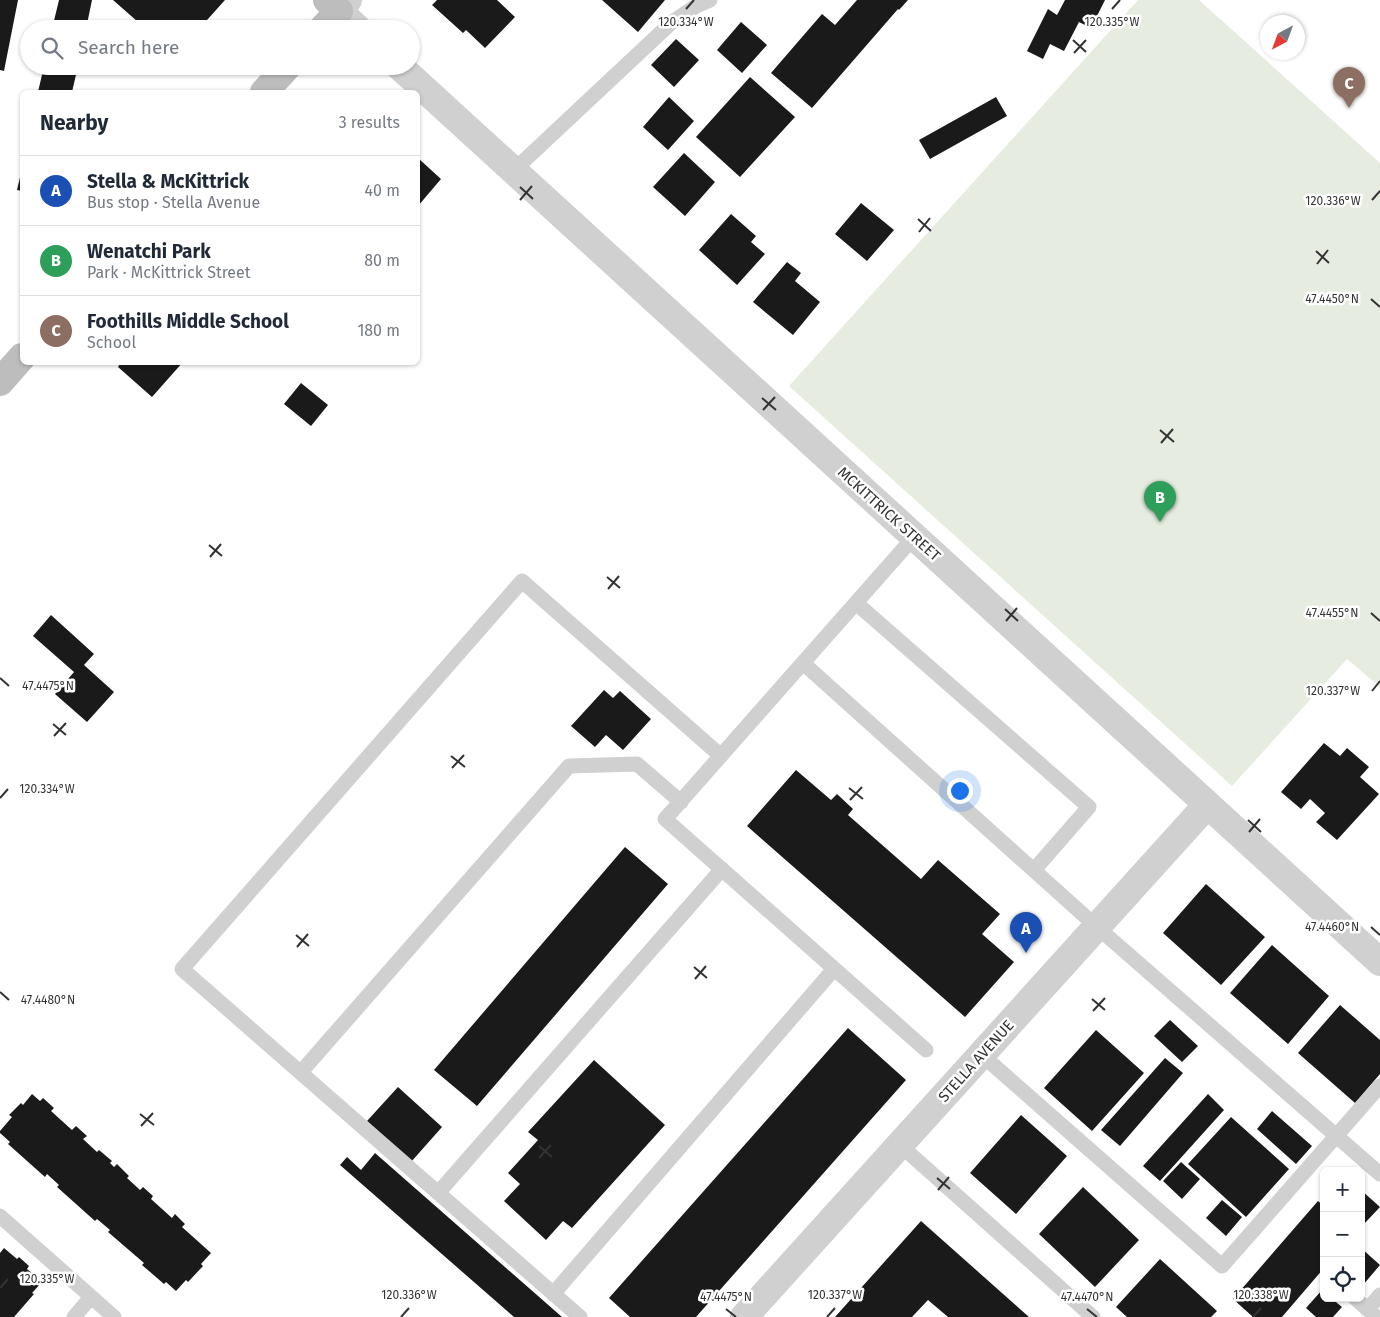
<!DOCTYPE html>
<html lang="en">
<head>
<meta charset="utf-8">
<style>
  :root { --surface:#fff; --page:#f6f6f7; --text:#1f2937; --muted:#747a83; --line:#e0e1e3; --accent:#d93025 }
  body { margin:0; font-family:"Fira Sans",sans-serif; background:var(--page); color:var(--text) }
  .controls { position:absolute; right:15px; bottom:15px; display:grid; overflow:hidden; border-radius:8px; box-shadow:0 1px 4px #0004 }
  .controls button { width:45px; height:45px; display:grid; place-items:center; padding:0; border:0; border-bottom:1px solid var(--line); background:var(--surface); color:var(--text); font:25px sans-serif }
  .compass { position:absolute; left:1260px; top:15px; width:45px; height:45px; border-radius:50%; background:var(--surface); box-shadow:0 1px 4px #0004; rotate:221deg }
  .you { position:absolute; left:959px; top:790px; width:18px; height:18px; margin:-12px; border:4px solid #fff; border-radius:50%; background:#1a73e8; box-shadow:0 0 0 8px #1a73e833 }
  .badge { display:grid; place-items:center; width:32px; height:32px; border-radius:50%; background:var(--accent); color:#fff; font-size:16px; font-weight:700 }
  .pin { position:absolute; translate:-50% -41px; filter:drop-shadow(0 1px 2px #0008) }
  .pin::after { content:''; position:absolute; top:26px; width:18px; height:15px; background:inherit; clip-path:polygon(0 0,100% 0,50% 100%) }
  .list { margin:0; padding:0; list-style:none }
  h2 { display:flex; justify-content:space-between; align-items:center; height:65px; margin:0; padding:0 20px; font-size:21px }
  h2 small { font-size:16px; font-weight:400; color:var(--muted) }
  .list li { display:grid; grid-template-columns:32px 1fr auto; gap:15px; align-items:center; box-sizing:border-box; height:70px; padding:0 20px; border-top:1px solid var(--line) }
  .list b { display:block; font-size:19px; white-space:nowrap }
  .list p { margin:0; font-size:16px; white-space:nowrap; color:var(--muted) }
  .list em { font-size:16px; font-style:normal; color:var(--muted) }
  .icon { flex:none; width:28px; height:28px; fill:none; stroke:currentColor; stroke-width:2; stroke-linecap:round; stroke-linejoin:round }
  .map { position:relative; flex:none; width:1380px; height:1317px; overflow:hidden }
  .search { position:absolute; background:var(--surface); box-shadow:0 1px 4px #0004; left:20px; top:20px; width:400px; height:55px; display:flex; align-items:center; gap:12px; box-sizing:border-box; padding:0 18px; border-radius:28px; color:var(--muted); font-size:19px }
  .panel { position:absolute; background:var(--surface); box-shadow:0 1px 4px #0004; left:20px; top:90px; width:400px; height:275px; border-radius:8px }
  .map>svg:first-child { display:block }
</style>
</head>
<body>
<div class="map">
<svg width="1380" height="1317" viewBox="0 0 1380 1317">
  <rect width="100%" height="100%" fill="#fff"/>
  <path fill="#e6ecdf" d="M1138 0H1199L1380 163V687L1347 659 1232 786 789 386Z"/>
  <path fill="#1a1a1a" d="M0 0H18L4 71 0 70Z
    M59 0H92L86 29H52Z
    M113 0H225L199 29H146Z
    M437 0H497L515 17 485 48 466 30 463 33 432 5Z
    M602 0H665L638 32Z
    M857 0H908L899 10 898 9 812 108 771 73 822 14 835 25Z
    M1065 0H1105L1091 28 1079 22 1064 51 1050 44 1043 59 1027 51 1048 9 1057 15Z
    M741 22 767 45 742 73 717 50Z
    M676 39 699 60 674 87 651 65Z
    M44 66H78L72 92H38Z
    M750 77 795 117 740 177 696 137Z
    M669 97 694 121 668 150 643 127Z
    M996 97 1007 116 930 159 919 140Z
    M684 153 715 182 685 216 653 187Z
    M418 158 441 179 418 206Z
    M22 169V191L17 190Z
    M861 203 894 230 867 261 835 234Z
    M731 214 756 236 751 242 765 254 737 285 699 250Z
    M787 262 801 273 795 281 820 302 793 335 753 302Z
    M121 362H183L152 397 118 367Z
    M301 383 328 405 311 426 284 404Z
    M51 615 94 654 84 665 114 692 87 722 55 694 74 672 33 636Z
    M604 690 613 698 620 691 651 719 623 750 606 735 595 747 571 726Z
    M1324 743 1340 756 1347 748 1369 767 1360 777 1379 794 1337 840 1316 822 1325 813 1310 799 1301 809 1281 792Z
    M796 770 831 800 837 794 853 809 848 815 921 879 938 860 1000 914 982 934 1014 962 965 1017 747 826Z
    M625 847 668 884 477 1106 434 1070Z
    M1206 884 1265 937 1221 985 1163 933Z
    M1272 945 1329 996 1288 1044 1230 993Z
    M1340 1005 1380 1040V1074L1355 1103 1298 1053Z
    M1170 1020 1198 1046 1182 1062 1154 1036Z
    M848 1028 906 1080 696 1317H630L609 1298Z
    M1096 1030 1144 1073 1092 1131 1044 1088Z
    M1165 1058 1183 1073 1120 1146 1101 1130Z
    M594 1060 665 1125 572 1228 563 1221 546 1240 504 1201 520 1184 508 1173 538 1140 528 1132Z
    M398 1087 442 1127 411 1162 367 1121Z
    M32 1094 40 1101 43 1098 54 1108 51 1111 72 1130 76 1126 87 1136 83 1139 97 1152 99 1150 112 1161 110 1163 114 1167 117 1164 129 1176 127 1178 140 1190 143 1187 153 1196 151 1199 172 1218 175 1214 185 1224 182 1227 211 1253 201 1264 203 1266 188 1282 186 1280 176 1291 166 1282 164 1284 142 1265 144 1263 108 1232 110 1230 97 1219 95 1221 57 1187 59 1185 47 1174 45 1177 8 1144 10 1142 0 1133V1131L12 1117 9 1115 21 1103 23 1105Z
    M1208 1094 1224 1110 1160 1181 1143 1166Z
    M1272 1111 1312 1146 1296 1164 1257 1129Z
    M1021 1115 1067 1156 1016 1214 970 1173Z
    M1231 1117 1289 1169 1246 1217 1188 1164Z
    M375 1153 562 1317H514L340 1165 347 1157 361 1170Z
    M1181 1162 1200 1179 1182 1199 1163 1181Z
    M1083 1187 1139 1240 1095 1287 1039 1234Z
    M1361 1190 1380 1207 1364 1224 1361 1221Z
    M1222 1200 1242 1217 1226 1236 1206 1218Z
    M1318 1201 1324 1206V1268L1282 1317H1253L1233 1299Z
    M921 1221 1029 1317H948L928 1300 912 1317H835Z
    M4 1248 17 1259 19 1257 29 1266 27 1269 42 1282 32 1293 34 1294 14 1317H0V1253Z
    M1361 1248 1380 1265 1363 1285 1361 1284Z
    M1160 1259 1217 1311 1211 1317H1127L1116 1307Z
    M1322 1290 1324 1291V1298H1331L1342 1307 1333 1317H1316L1306 1308Z"/>
  <g fill="none" stroke-linecap="round" stroke-linejoin="round">
    <path stroke="#d0d0d0" stroke-width="15" d="M513 171 671 23 696 6 710 0
      M914 537 665 819 926 1050
      M856 603 1089 807 1034 870
      M803 663 1097 927 1380 1174
      M982 1055 1222 1266 1380 1086
      M301 1072 569 766 637 764 681 802
      M900 1145 1093 1317
      M438 1193 722 869
      M0 1216 114 1317
      M553 1294 834 969
      M1355 1298 1376 1317
      M1368 1309 1380 1295
      M74 1317 91 1297
      M580 1317 182 969 522 581 721 756"/>
    <path stroke="#d0d0d0" stroke-width="28" d="M348 0 339 11 358 29
      M399 66 1380 962
      M744 1317 1207 805"/>
    <path stroke="#bdbdbd" stroke-width="28" d="M322 29 339 11 327 0
      M264 92 288 66
      M0 382 22 357"/>
  </g>
  <path fill="none" stroke="#333" stroke-width="2" d="M686 9 694 0M1112 9 1120 0M1073 40 1086 52M1074 53 1086 40M520 187 533 199M520 200 532 186M1372 200 1380 191M918 219 931 231M919 232 930 218M1316 251 1329 263M1317 264 1328 250M1371 299 1380 307M762 398 776 410M763 410 775 397M1160 430 1174 442M1161 443 1173 429M209 545 222 556M210 557 221 544M607 577 620 588M608 589 619 576M1005 609 1018 621M1371 613 1380 621M1006 621 1017 608M0 678 9 686M1372 691 1380 681M53 724 66 735M54 736 66 723M451 756 465 767M452 768 464 755M849 788 863 799M0 798 8 789M850 800 862 787M1248 820 1261 832M1249 832 1260 819M1371 927 1380 935M296 935 309 946M297 947 308 934M694 967 707 978M695 979 706 966M0 992 9 1000M1092 999 1105 1010M1093 1011 1105 998M140 1114 154 1125M141 1126 153 1113M539 1146 552 1157M539 1158 551 1145M937 1178 950 1189M938 1190 949 1177M0 1288 8 1279M726 1309 736 1317M1087 1309 1097 1317M401 1317 409 1308M827 1317 835 1308M1253 1317 1261 1308"/>
  <g text-anchor="middle" dominant-baseline="central" stroke-width="5" stroke-linejoin="round" paint-order="stroke">
    <g font-size="15" fill="#333" stroke="#fff">
      <text transform="translate(889 514) rotate(42)">MCKITTRICK STREET</text>
      <text transform="translate(976 1061) rotate(-48)">STELLA AVENUE</text>
    </g>
  </g>
  <g font-size="12" text-anchor="middle" fill="#333" stroke="#fff" stroke-width="5" stroke-linejoin="round" paint-order="stroke">
    <text x="686" y="26">120.334°W</text>
    <text x="1112" y="26">120.335°W</text>
    <text x="1333" y="205">120.336°W</text>
    <text x="1332" y="303">47.4450°N</text>
    <text x="1332" y="617">47.4455°N</text>
    <text x="48" y="690">47.4475°N</text>
    <text x="1333" y="695">120.337°W</text>
    <text x="47" y="793">120.334°W</text>
    <text x="1332" y="931">47.4460°N</text>
    <text x="48" y="1004">47.4480°N</text>
    <text x="47" y="1283">120.335°W</text>
    <text x="409" y="1299">120.336°W</text>
    <text x="835" y="1299">120.337°W</text>
    <text x="1261" y="1299">120.338°W</text>
    <text x="726" y="1301">47.4475°N</text>
    <text x="1087" y="1301">47.4470°N</text>
  </g>
</svg>
<div class="controls">
<button>+</button>
<button>−</button>
<button><svg class="icon" aria-label="locate" viewBox="0 0 24 24"><circle cx="12" cy="12" r="6"/><path d="M12 2v4M12 18v4M2 12h4M18 12h4"/></svg></button>
</div>
<svg class="compass" viewBox="-18 -18 36 36"><path d="M0-13l5 13h-10z" fill="#e53935"/><path d="M0 13l5-13h-10z" fill="#747a83"/></svg>
<div class="you"></div>
<div class="pin badge" style="left:1026px;top:953px;background:#1a4fb4">A</div>
<div class="pin badge" style="left:1160px;top:522px;background:#2e9e5b">B</div>
<div class="pin badge" style="left:1349px;top:108px;background:#8d6e63">C</div>
<div class="search"><svg class="icon" aria-label="search" viewBox="0 0 24 24"><circle cx="10" cy="10" r="6"/><path d="M15 15l6 6"/></svg>Search here</div>
<section class="panel">
<h2>Nearby<small>3 results</small></h2>
<ul class="list">
<li><span class="badge" style="background:#1a4fb4">A</span><div><b>Stella &amp; McKittrick</b><p>Bus stop · Stella Avenue</p></div><em>40 m</em></li>
<li><span class="badge" style="background:#2e9e5b">B</span><div><b>Wenatchi Park</b><p>Park · McKittrick Street</p></div><em>80 m</em></li>
<li><span class="badge" style="background:#8d6e63">C</span><div><b>Foothills Middle School</b><p>School</p></div><em>180 m</em></li>
</ul>
</section>
</div>
</body>
</html>
